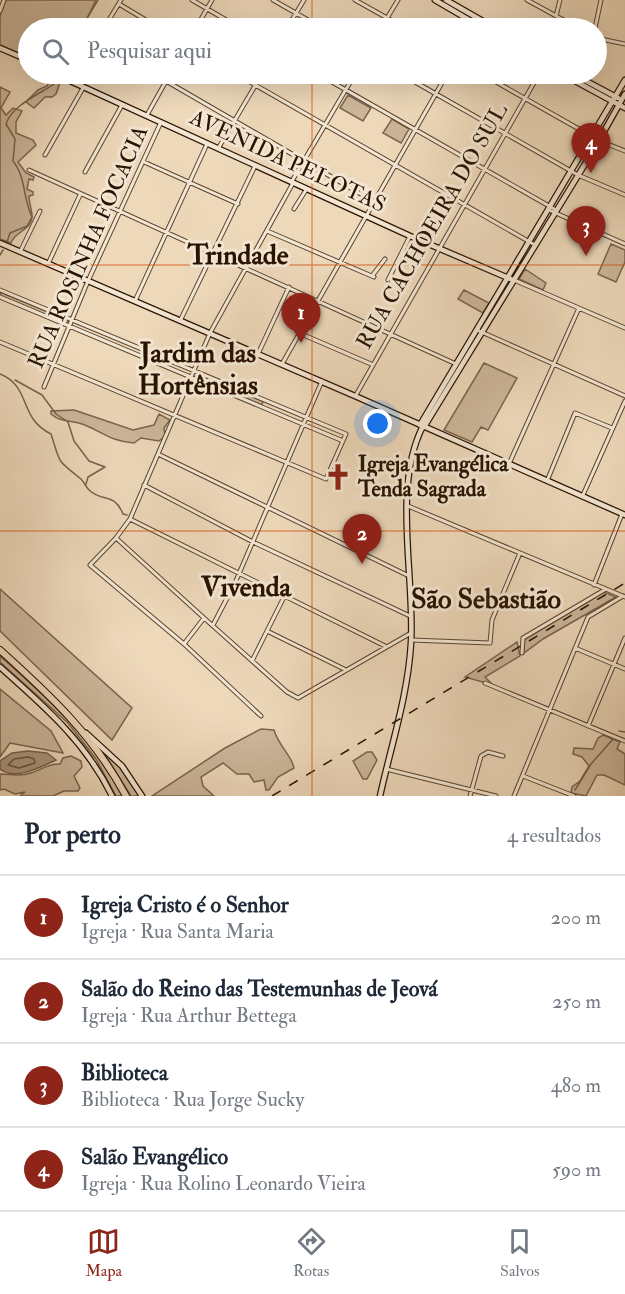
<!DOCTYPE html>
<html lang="pt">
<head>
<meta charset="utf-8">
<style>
  :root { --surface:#fff; --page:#f2f2f3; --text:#1f2937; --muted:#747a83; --line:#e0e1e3; --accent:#8f2418 }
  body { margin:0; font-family:"IM FELL Double Pica",serif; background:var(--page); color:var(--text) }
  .you { position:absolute; left:378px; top:424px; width:21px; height:21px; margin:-15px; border:4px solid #fff; border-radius:50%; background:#1a73e8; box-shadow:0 0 0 9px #1a73e833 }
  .badge { display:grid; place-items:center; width:39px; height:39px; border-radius:50%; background:var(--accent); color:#fff; font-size:20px; font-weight:700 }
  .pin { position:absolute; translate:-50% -50px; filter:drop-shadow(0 2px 3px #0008) }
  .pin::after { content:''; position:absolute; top:32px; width:21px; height:18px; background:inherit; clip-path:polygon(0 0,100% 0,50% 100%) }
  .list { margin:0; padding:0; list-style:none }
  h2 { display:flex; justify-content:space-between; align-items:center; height:78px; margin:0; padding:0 24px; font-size:26px }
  h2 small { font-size:20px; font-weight:400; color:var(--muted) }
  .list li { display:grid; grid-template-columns:39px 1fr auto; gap:18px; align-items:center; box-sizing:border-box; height:84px; padding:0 24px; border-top:2px solid var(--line) }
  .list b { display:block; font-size:22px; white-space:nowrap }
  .list p { margin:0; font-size:20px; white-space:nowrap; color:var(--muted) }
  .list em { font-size:20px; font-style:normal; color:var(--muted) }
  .icon { flex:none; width:33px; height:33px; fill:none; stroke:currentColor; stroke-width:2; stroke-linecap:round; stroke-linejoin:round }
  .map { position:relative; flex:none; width:625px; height:796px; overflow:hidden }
  .search { position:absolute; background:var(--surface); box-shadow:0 6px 24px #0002; left:18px; right:18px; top:18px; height:66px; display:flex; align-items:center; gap:15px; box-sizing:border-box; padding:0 21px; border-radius:33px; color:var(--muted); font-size:22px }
  .sheet { height:414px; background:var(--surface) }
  nav { display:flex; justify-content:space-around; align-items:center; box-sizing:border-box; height:84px; border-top:2px solid var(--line); background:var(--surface); font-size:16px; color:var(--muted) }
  nav a { display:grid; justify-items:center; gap:3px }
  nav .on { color:var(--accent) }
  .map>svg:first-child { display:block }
</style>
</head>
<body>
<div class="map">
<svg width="625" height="796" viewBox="0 0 625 796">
  <rect width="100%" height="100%" fill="#edd8ba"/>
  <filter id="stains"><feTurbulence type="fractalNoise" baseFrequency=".00333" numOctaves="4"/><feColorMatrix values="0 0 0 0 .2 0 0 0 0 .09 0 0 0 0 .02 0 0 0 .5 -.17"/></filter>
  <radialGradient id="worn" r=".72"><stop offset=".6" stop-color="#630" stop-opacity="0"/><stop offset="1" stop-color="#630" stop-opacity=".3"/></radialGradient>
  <path fill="#ccb69a" stroke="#7a644d" stroke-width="1.5" d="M6 0H96L84 25 79 28H28V61L0 48V16Z
    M53 74 62 77 56 94 52 97H45L34 108 26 102 38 90 47 86Z
    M0 87 10 92 1 108 6 115 13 108 22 111 16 122V133L33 140 36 145 18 162 26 173 34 177 33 180 29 179 27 189 33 192V195L29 196C29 203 32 210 32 216 33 229 14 232 11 243L0 239Z
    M348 95 371 108 363 121 340 108Z
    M392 119 409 129 401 143 383 133Z
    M611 244 625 250V262L616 282 598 274Z
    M525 269 546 283 543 290 519 279Z
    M464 290 489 303 483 313 458 299Z
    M0 292 69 320 67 324 0 296Z
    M484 363 517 378 488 430 481 427 472 442 444 430Z
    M197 374 263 401 262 405 196 377Z
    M74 410 133 430 154 425 159 414 170 420 164 428 165 436 159 441 141 438 134 443C108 441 101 430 79 423 69 420 60 422 51 414V411Z
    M0 589 132 708 112 740 0 631Z
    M604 592 616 597 543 639 524 653V641L527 638Z
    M517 642 520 656 485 677 493 685 465 677Z
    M0 656C47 698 93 738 122 796H116L96 759 68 723 0 662Z
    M0 689 51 731 63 753 10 743 0 757Z
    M261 729 274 730C278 745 292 756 294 768L278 777 269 790H266L264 780 254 782 249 774H237L223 763 201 777 203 786 214 796H152L225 748Z
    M603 735 620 742 617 749 625 754V785L604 775H597L586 796 571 793 572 787 580 781 589 766 582 757 573 754 574 748 593 749 598 738Z
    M367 752H372L377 760 367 779H363L353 761Z
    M104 753 119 765 140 796H131Z
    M71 756 81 761 82 767 74 776 80 788 78 791H64L53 796H20L25 792 15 794 4 789 0 790V774C11 774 20 777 31 773 42 770 48 763 60 764L63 758Z"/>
  <path fill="#aa957b" stroke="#76614a" stroke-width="1.5" d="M28 751 47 753 56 760C40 767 16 781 0 769V761L12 753Z"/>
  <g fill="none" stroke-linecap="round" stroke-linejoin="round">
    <path stroke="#69543e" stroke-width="1.5" d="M28 757 34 759 35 763 19 768 8 765 14 759Z"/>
    <path stroke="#76614a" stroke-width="1.5" d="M81 28 98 0
      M7 242 10 233 27 226 32 217C23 199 26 177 13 161L15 139 6 124C12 105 40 94 54 84V76
      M0 255 3 250
      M0 374C32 387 18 418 51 434 61 465 56 459 81 479 84 482 86 487 89 490 103 503 114 492 123 514L127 515
      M15 380 42 395 56 414 68 422 74 441 89 461 105 467 88 477 86 484
      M619 731 625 732
      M575 790 591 764 613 739"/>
    <defs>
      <path id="street" d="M192 0 240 28
        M273 0 322 28
        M355 0 405 28
        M527 0 578 28
        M119 4 159 28
        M0 11 4 0
        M556 16 560 0
        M104 28 121 0
        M196 28 212 0
        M287 28 304 0
        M381 28 398 0
        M473 28 478 19
        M595 28 601 0
        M596 38 625 44
        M154 74 373 201
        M236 74 535 245
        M318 74 556 210
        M401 74 578 175 625 195
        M482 74 600 141 625 151
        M74 81 78 74
        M147 115 170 74
        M219 147 262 74
        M45 155 83 88
        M144 162 238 204
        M29 170 456 364
        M85 172 122 105
        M292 181 355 74
        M294 209 306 190
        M549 210 625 244
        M267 231 374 277
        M20 252 40 211
        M48 264 80 195
        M372 276 385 259
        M388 280 410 236
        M514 280 625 328
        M0 290 346 434 326 479 0 342
        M0 297 343 441
        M135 301 207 144
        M180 321 255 166
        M477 330 625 396
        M299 333 371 364
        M258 354 289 287
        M282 364 447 74
        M44 387 88 281 161 122
        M356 395 539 74
        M158 454 409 576
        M509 464 579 308
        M547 481 575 413 612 428
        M144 485 253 542 410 616
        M583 495 625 401
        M408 506 625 597
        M130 519 385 646
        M116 538 130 519 210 333 293 183
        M594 585 622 514
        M213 625 235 583 322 381
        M267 631 346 670
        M411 640 490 643 492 620 520 553
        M184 644 90 565 116 538 204 618
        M575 648 625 669
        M522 653 523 638 606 589
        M252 661 284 597
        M485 683 625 741
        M261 716 184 644 204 618 287 692 298 698 411 633
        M588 726 625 638
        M386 769 496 796
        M523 776 574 796
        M470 796 481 756 488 752 503 756
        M514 796 588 617 623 596"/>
      <path id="secondary" d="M435 0 483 28
        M446 0 495 28
        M0 48 28 60
        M55 74 410 236 513 280
        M562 74 625 108
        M573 74 618 98
        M0 243 355 396 625 515
        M420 425 625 80
        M424 427 593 151 625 94
        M0 667C44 706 86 742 112 796
        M86 733 122 766 142 796
        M380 796C391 746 408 695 411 643 415 577 392 486 423 426"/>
      <path id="highway" d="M0 650C51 696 93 735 126 796"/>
    </defs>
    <use href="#street" stroke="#59442e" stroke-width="5"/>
    <use href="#secondary" stroke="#281200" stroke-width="7"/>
    <use href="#highway" stroke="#281200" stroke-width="8"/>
    <use href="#street" stroke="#f3e6d2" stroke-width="3"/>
    <use href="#secondary" stroke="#f3e6d2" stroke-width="4.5"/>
    <use href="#highway" stroke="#edd8ba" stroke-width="6"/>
    <path stroke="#281200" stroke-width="1.5" stroke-dasharray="10 10" stroke-linecap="butt" d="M272 796 625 583"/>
  </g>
  <path fill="none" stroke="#d5520b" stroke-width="1.5" stroke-opacity="0.55" d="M312 0V28M312 74V796M0 265H625M0 531H625"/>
  <defs>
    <symbol id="church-bare" viewBox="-9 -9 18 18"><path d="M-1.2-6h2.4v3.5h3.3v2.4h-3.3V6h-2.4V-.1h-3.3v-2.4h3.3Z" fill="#8f2418" stroke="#f3e6d2" stroke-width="2.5" paint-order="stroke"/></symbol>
  </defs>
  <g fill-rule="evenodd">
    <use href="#church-bare" x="319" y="458" width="38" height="38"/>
  </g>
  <g text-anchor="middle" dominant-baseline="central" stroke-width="6" stroke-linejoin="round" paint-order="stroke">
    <g font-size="22" fill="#281200" stroke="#f3e6d2">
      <text transform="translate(288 161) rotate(25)">AVENIDA PELOTAS</text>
      <text transform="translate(432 226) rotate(-60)">RUA CACHOEIRA DO SUL</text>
      <text transform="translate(88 247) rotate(-66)">RUA ROSINHA FOCACIA</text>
    </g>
    <g font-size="22" font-weight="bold" fill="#281200" stroke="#f3e6d2" text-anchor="start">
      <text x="358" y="464">Igreja Evangélica<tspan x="358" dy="25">Tenda Sagrada</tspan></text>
    </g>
    <g font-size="28" font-weight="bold" fill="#281200" stroke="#f3e6d2">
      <text x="238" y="255">Trindade</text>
      <text x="198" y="353">Jardim das<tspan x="198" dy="32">Hortênsias</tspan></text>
      <text x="246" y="587">Vivenda</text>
      <text x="486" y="599">São Sebastião</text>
    </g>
  </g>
  <rect width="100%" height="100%" filter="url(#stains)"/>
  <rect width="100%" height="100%" fill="url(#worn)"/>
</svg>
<div class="you"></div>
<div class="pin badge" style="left:301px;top:343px">1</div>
<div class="pin badge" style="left:362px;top:564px">2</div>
<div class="pin badge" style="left:586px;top:256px">3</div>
<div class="pin badge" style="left:591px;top:173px">4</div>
<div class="search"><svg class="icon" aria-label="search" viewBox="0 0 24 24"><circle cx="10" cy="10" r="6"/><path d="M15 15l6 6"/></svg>Pesquisar aqui</div>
</div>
<section class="sheet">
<h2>Por perto<small>4 resultados</small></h2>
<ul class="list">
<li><span class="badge">1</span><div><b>Igreja Cristo é o Senhor</b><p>Igreja · Rua Santa Maria</p></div><em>200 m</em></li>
<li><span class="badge">2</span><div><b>Salão do Reino das Testemunhas de Jeová</b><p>Igreja · Rua Arthur Bettega</p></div><em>250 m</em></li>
<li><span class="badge">3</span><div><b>Biblioteca</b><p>Biblioteca · Rua Jorge Sucky</p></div><em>480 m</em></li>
<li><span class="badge">4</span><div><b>Salão Evangélico</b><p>Igreja · Rua Rolino Leonardo Vieira</p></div><em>590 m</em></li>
</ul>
</section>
<nav>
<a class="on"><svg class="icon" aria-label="map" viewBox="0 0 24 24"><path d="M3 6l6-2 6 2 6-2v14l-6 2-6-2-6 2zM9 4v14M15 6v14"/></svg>Mapa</a>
<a><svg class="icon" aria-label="directions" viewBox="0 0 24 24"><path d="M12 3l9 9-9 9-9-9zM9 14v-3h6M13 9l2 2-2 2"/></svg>Rotas</a>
<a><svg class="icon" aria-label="saved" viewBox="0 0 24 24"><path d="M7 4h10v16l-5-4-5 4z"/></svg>Salvos</a>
</nav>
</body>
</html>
